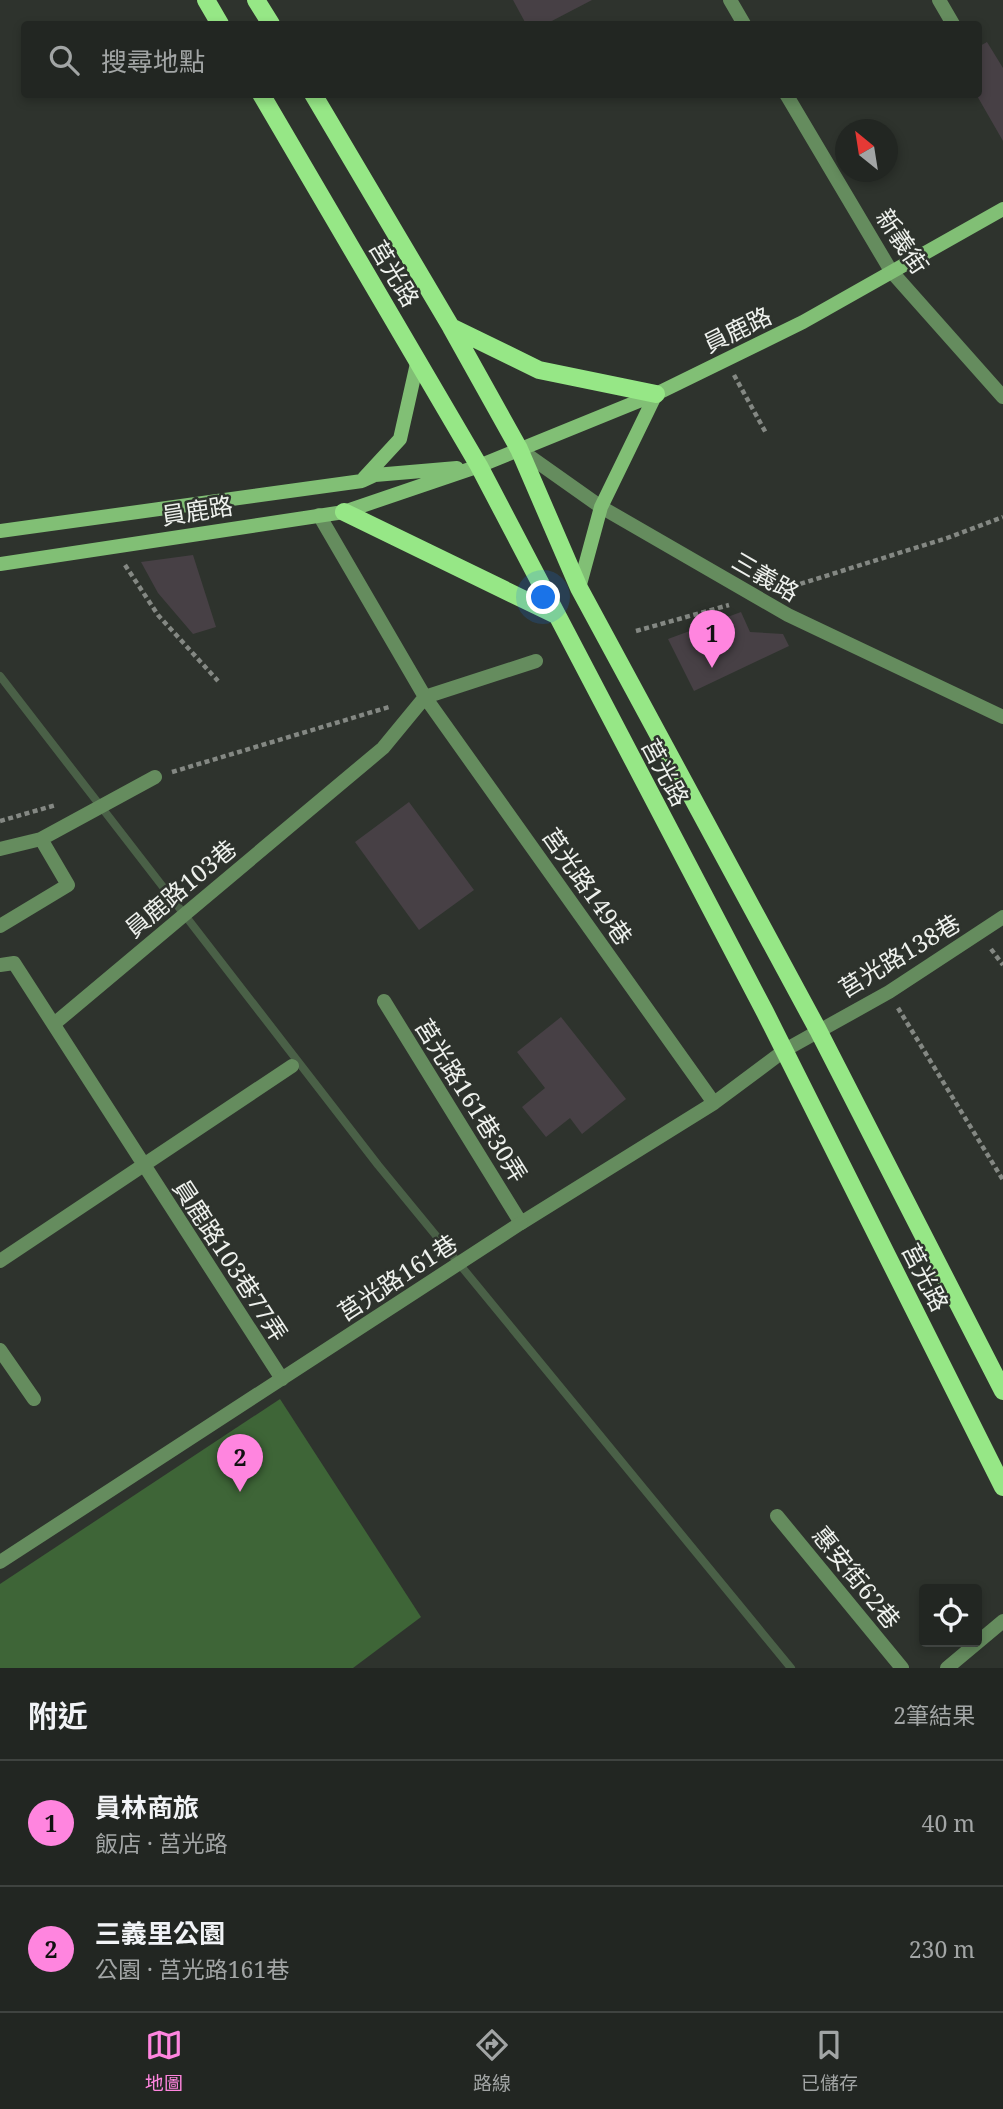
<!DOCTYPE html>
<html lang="zh-TW">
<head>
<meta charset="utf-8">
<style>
  :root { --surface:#222622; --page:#2a2e2a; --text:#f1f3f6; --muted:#a2a5a5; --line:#3f4340; --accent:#ff85df }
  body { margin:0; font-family:"Noto Serif","Noto Sans TC",serif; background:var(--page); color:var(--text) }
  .controls { position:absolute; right:21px; bottom:21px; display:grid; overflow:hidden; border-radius:7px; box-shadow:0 4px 10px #0003 }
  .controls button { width:63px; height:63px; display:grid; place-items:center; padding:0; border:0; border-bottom:2px solid var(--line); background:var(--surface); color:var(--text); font:35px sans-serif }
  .compass { position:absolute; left:835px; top:119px; width:63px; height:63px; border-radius:50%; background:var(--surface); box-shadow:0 4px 10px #0003; rotate:330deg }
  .you { position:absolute; left:544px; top:598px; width:24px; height:24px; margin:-18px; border:5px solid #fff; border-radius:50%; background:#1a73e8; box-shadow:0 0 0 10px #1a73e833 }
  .badge { display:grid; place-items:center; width:46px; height:46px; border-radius:50%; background:var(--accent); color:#111; font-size:23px; font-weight:700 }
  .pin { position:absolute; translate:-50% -58px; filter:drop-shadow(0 2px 4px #0008) }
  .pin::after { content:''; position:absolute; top:37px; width:24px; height:21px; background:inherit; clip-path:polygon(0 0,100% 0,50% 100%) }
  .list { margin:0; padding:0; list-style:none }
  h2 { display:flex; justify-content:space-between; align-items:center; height:91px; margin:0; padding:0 28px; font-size:30px }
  h2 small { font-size:23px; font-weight:400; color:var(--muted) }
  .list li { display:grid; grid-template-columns:46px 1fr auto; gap:21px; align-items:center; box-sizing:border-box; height:126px; padding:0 28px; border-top:2px solid var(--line) }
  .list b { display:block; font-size:26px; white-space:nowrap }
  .list p { margin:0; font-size:23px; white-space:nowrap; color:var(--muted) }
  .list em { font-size:23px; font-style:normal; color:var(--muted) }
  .icon { flex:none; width:38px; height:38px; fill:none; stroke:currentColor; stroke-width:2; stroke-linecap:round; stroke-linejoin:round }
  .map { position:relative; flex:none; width:1003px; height:1668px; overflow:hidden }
  .search { position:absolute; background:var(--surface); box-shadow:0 4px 10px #0003; left:21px; right:21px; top:21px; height:77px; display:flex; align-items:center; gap:18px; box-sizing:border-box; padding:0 24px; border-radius:7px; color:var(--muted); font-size:26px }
  .sheet { height:343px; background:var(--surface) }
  nav { display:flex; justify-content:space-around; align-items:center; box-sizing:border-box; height:98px; border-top:2px solid var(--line); background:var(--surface); font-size:19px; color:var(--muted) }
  nav a { display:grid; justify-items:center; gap:4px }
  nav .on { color:var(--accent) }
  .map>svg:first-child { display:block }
</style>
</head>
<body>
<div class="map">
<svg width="1003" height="1668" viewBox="0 0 1003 1668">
  <rect width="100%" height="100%" fill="#2e332d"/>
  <path fill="#3e6537" d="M280 1399 421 1617 353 1668H0V1584Z"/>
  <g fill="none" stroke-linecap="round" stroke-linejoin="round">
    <path stroke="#4a6047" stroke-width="8" d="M0 676 378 1165 791 1668"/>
  </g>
  <path fill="#474045" d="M513 0H592L546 24H526Z
    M987 42 1003 68V141L976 94H978V47Z
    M193 555 216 627 193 634 158 593 141 562Z
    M741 612 750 632 783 634 789 646 694 691 668 639Z
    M409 802 474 890 419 930 355 842Z
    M561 1017 626 1099 582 1134 570 1118 546 1137 522 1107 545 1088 517 1052Z"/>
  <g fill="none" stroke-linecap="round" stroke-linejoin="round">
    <path stroke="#848883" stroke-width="4.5" stroke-dasharray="5 3.5" stroke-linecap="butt" d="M734 375 766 433
      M125 565 158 615 218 681
      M784 589 947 538 1003 517
      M636 631 729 605
      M172 772 389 707
      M0 821 56 805
      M991 949 1003 965
      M898 1008 1003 1180"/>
    <path stroke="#658c5e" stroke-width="14" d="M939 0 953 24
      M319 515 425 697 714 1103
      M425 697 536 661
      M0 849 41 839 155 777
      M0 926 68 885 41 839
      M0 965 14 963 282 1379
      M384 1001 521 1223 714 1103 785 1050 889 992 1003 917
      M54 1024 383 748 425 697
      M0 1261 292 1066
      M0 1350 34 1399
      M777 1516 902 1668"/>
    <path stroke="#658c5e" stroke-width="14" d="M730 0 744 24
      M786 94 891 271 1003 397
      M519 449 601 507 788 615 1003 717
      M0 1562 521 1223
      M947 1668 1003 1621"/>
    <path stroke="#81bf75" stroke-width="14" d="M364 478 400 439 418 359
      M0 531 362 481 375 475 457 468
      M0 564 344 512 479 466 656 394 803 322 1003 209
      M579 588 601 507 656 394"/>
    <path stroke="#96e786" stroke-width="18" d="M206 0 220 24
      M256 0 271 24
      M261 94 479 466 765 1012 1003 1487
      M313 94 451 327 519 449 579 588 818 1030 1003 1391
      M451 327 539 370 656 394
      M344 512 554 614"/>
  </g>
  <g text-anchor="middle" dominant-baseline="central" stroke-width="5" stroke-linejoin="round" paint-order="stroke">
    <g font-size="24" fill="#eef1ed" stroke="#2e332d">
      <text transform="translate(903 241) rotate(56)">新義街</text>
      <text transform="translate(395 273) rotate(59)">莒光路</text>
      <text transform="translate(737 329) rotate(-26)">員鹿路</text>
      <text transform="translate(197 510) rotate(-9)">員鹿路</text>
      <text transform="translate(766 576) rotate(30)">三義路</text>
      <text transform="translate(666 772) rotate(62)">莒光路</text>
      <text transform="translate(588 886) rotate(55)">莒光路149巷</text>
      <text transform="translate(180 888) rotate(-40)">員鹿路103巷</text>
      <text transform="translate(899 955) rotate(-31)">莒光路138巷</text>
      <text transform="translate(472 1100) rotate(58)">莒光路161巷30弄</text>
      <text transform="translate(231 1260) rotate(57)">員鹿路103巷77弄</text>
      <text transform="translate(397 1277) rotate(-33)">莒光路161巷</text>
      <text transform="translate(926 1277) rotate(63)">莒光路</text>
      <text transform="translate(857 1577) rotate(51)">惠安街62巷</text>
    </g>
  </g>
</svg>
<div class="controls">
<button><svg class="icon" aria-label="locate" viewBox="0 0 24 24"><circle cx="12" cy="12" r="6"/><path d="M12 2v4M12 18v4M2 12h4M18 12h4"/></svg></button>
</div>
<svg class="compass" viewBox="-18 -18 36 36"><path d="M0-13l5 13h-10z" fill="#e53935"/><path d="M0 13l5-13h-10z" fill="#a2a5a5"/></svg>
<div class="you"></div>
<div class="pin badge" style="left:712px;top:668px">1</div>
<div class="pin badge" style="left:240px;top:1492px">2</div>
<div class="search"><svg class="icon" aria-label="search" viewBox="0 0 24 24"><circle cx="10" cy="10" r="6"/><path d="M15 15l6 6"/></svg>搜尋地點</div>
</div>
<section class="sheet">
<h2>附近<small>2筆結果</small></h2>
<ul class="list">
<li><span class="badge">1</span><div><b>員林商旅</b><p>飯店 · 莒光路</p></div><em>40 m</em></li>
<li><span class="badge">2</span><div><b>三義里公園</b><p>公園 · 莒光路161巷</p></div><em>230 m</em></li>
</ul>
</section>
<nav>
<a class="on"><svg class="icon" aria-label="map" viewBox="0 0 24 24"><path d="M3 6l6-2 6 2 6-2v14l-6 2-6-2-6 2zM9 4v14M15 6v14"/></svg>地圖</a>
<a><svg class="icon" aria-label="directions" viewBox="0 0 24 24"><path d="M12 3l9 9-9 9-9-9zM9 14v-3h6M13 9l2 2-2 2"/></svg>路線</a>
<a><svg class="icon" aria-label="saved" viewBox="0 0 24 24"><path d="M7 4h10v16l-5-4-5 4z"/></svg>已儲存</a>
</nav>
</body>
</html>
